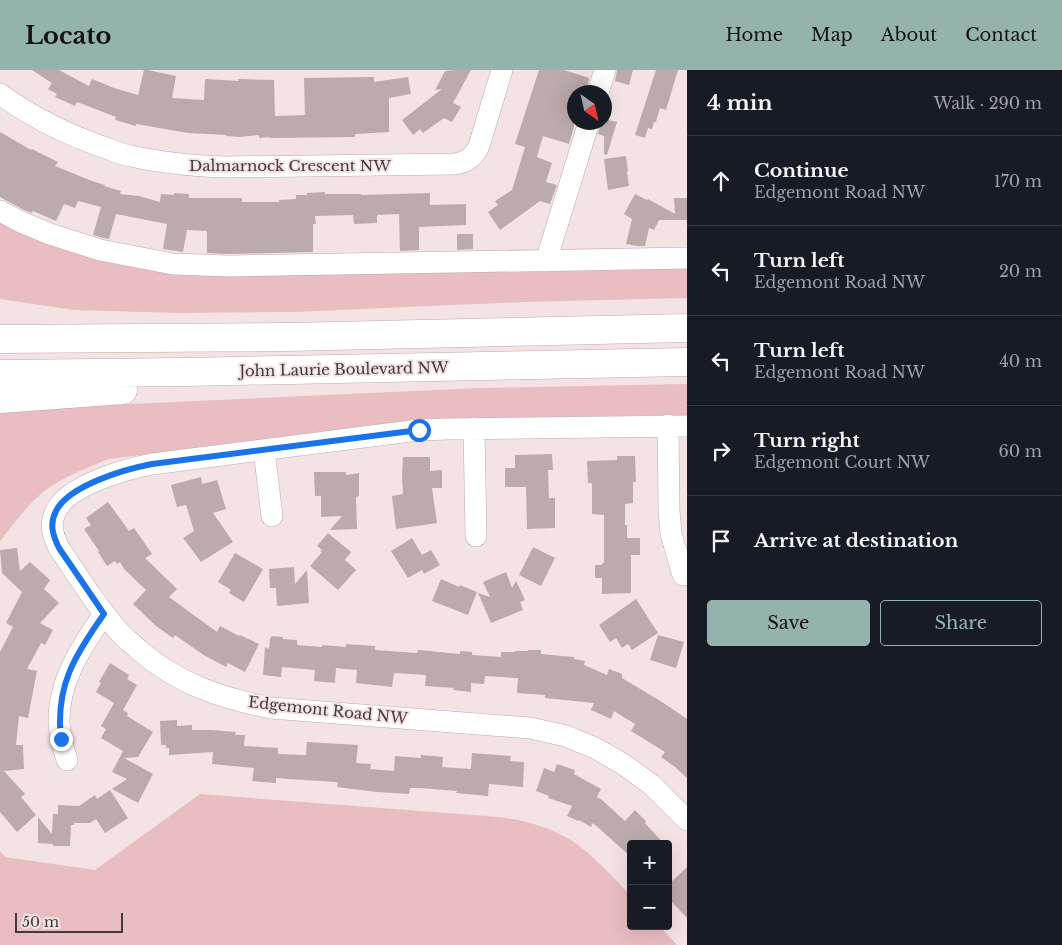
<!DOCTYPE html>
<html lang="en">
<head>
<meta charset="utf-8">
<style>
  :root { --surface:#171b24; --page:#20242c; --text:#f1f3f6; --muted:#9ea1a6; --line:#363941; --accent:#95b3ad }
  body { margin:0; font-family:"Libre Baskerville",serif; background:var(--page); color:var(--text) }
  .controls { position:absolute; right:15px; bottom:15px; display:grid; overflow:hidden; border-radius:5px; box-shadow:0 5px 20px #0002 }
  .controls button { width:45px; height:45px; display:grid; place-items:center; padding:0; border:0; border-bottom:1px solid var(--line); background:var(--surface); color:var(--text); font:25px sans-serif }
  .compass { position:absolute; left:567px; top:15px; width:45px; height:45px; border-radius:50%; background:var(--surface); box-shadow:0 5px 20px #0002; rotate:146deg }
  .scale { position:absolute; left:15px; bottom:12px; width:108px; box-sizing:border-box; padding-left:5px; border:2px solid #403a3a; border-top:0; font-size:14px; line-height:18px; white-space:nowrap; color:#403a3a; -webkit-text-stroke:4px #f4e3e4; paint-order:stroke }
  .stop { position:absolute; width:15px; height:15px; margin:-11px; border:4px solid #1a73e8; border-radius:50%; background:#fff }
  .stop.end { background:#1a73e8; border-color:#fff; box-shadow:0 1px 5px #0008 }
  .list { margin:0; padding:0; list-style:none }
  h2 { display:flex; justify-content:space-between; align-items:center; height:65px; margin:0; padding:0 20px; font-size:21px }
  h2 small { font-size:16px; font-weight:400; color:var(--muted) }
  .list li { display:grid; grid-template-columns:32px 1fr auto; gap:15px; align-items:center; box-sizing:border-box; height:90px; padding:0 20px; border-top:1px solid var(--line) }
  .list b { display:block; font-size:19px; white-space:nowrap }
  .list p { margin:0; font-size:16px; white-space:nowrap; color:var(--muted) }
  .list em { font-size:16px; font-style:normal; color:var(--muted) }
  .actions { display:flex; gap:10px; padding:15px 20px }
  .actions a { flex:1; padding:11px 0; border:1px solid var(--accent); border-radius:5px; text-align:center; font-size:18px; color:var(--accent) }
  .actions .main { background:var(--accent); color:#111 }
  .icon { flex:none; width:28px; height:28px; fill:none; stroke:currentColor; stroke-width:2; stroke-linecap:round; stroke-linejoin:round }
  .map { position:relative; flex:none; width:687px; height:875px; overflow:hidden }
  header { display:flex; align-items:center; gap:30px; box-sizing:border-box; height:70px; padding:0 25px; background:var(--accent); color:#111 }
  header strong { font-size:24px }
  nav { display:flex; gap:28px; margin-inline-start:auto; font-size:18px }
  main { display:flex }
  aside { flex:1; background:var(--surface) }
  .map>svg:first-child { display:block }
</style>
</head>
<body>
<header>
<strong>Locato</strong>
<nav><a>Home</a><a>Map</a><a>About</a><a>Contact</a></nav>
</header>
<main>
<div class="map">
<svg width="687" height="875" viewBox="0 0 687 875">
  <rect width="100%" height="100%" fill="#f4e3e4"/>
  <path fill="#e9bdc1" d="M0 149 96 186 687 193V228L524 232 293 242 181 243 74 240 0 229Z
    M687 314V345L421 349 109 389C89 397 68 405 50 417 30 430 15 453 0 471V340L479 318Z
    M200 724 499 747C531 751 563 761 587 782 603 796 617 811 631 826V856H659L677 875H0V781L5 787 95 800Z"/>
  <path fill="#bcabac" d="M32 0H59L89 16 92 9 114 18 138 25 144 0H148L176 6 172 28 204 30 205 9 239 11 238 9 274 10 275 46 305 45 304 8 374 7V12L408 7 411 24 389 28V62L355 64V67L270 68V67L259 68V65L240 67 226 66V65L188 63 136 54V56L115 50 116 47 77 32 75 36 55 27 57 24 48 19 52 13Z
    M455 0H471L453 33 461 37 452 52 444 48 423 63 420 59 413 65 402 50 442 19 435 20 445 1Z
    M539 0H564L589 8 586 22H574V57L569 74 543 66 537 87 552 93 546 112 557 115 550 134 540 131 500 160 488 142 498 135 495 131 512 120 525 77 515 74Z
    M617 0H633L629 15 615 11Z
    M656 0H678L666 40 660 38 656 52H654L652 59 648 58 645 68 635 65Z
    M604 49 617 52 607 85 604 84V66L598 64 601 52H604Z
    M0 62 31 80 32 79 58 92 55 96 92 111 105 115 104 116 121 121 120 124 139 126 160 132 161 124 174 125V123L189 124V128H242V132H279V130L296 129V125H307V123L325 122V124H361V125L430 123V135L466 134V155L419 157V180L400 181 399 144 377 145V153L354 154 353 145 315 146 316 154H313V182L229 184 207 183V161L187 160 183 182 163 179 167 154 116 144 109 169 103 168 93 165 101 137 78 131 75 138 64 134 56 151 33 141 32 143 26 141 0 127Z
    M626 86 628 101 627 102 629 116 608 120 604 89Z
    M635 124 647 130 648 129 675 144 674 128H687V150H659L654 160 649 158 645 176H638L626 174 632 149 624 144Z
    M457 164H473V179L457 180Z
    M552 384 553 400H548L549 428H555V458L527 459 526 417H505V398H515V385Z
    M617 386H635L636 412H633V433L625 434V455H627V468H640V485H631V523L602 524V508H595V495H602V493H604V445L592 444V413H588L587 391 617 390Z
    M403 387H430V401L442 400V418H432L437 453 396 459 392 426 403 424 402 408Z
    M314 402H346V405L359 403V426L356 427 357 459 330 460 342 446 321 447V426H315Z
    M201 407 202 414 217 410 226 439 213 443 233 472 201 492 183 468 194 461 186 435 177 437 171 415Z
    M108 432 129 461 134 458 152 484 145 488 177 519 169 527 217 562 220 556 239 566 240 565 259 574 245 602 228 593 226 597 202 584 175 565 173 568 156 556 133 534 146 520 124 499 120 492 117 494 115 491 107 496 98 482 99 481 84 459 91 455 86 448Z
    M328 463 351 482 345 490 356 500 338 520 310 496 322 482 320 481 322 480 317 476Z
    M412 468 422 485 431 480 440 495 424 504 422 500 408 508 391 481Z
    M533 477 555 488 541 516 519 505Z
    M17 478 20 501 30 492 50 510 44 519 59 533 40 553 53 560 45 575 41 573 27 599 37 601 28 648 19 646 16 675H23L24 699 4 701 25 724 21 727 36 745 17 762 0 742V582L13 557 6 553 22 522 2 503 0 480Z
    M235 483 263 499 244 532 229 523 231 520 218 512Z
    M294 497 295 514 307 500 309 533 277 536 276 518H270L269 499Z
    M506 502 512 518 516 511 525 530 520 532 523 540 491 553 478 523 490 527 483 512Z
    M441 509 459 517 460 515 477 522 468 545 432 531Z
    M636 529 658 563 632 580 628 574 622 578 616 568 610 572 599 555Z
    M658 565 684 572 676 598 650 590Z
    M271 566 283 567V569L297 570V575L322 577V575L346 577V574L375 576V580L417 583 418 580 460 584V581L472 582V585L501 587V582H515V581H528V580H541V584L574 587V589L585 591 584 595 607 605 609 599 622 604V608L662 632 687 649V708L675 697 661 687 665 682 631 661 635 654 614 641 611 649 591 640 594 633 545 628V625L517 623 518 608 485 606 484 614 471 613V622L453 620 454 618 425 616 426 605 394 603 392 617 356 613 357 600 336 598 335 613 314 611 315 600 282 597 281 607 263 605 265 577 269 579 270 568H271Z
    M110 593 129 605 127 609 137 615 123 640 128 643 127 646 153 662 138 687 124 688 153 704 138 733 112 719 127 709 112 702 123 681 101 668 106 659 101 656 114 633 96 622 101 613 99 612Z
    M177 650V656L192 655V660H212L236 662 235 665H245L244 676 278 678V684L306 685 307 672 358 675 356 693 371 694 370 699 394 701 395 686 421 688V685L443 687 442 697 471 699 472 683 511 686 510 691 524 692 523 717 489 714 488 726 456 723 457 721 420 718H410L409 724 377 722 337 717 338 713 336 712 288 709 276 708V713L252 711 254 698 212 694 213 682 169 685V678H166V675H161L160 651Z
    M557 694 575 700 574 704 601 719 597 727 602 730 625 751 635 740 646 751 645 753 664 774H631V787L593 753 591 757 579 750 578 751 567 746 572 736 548 728 549 726 536 721 544 698 554 702Z
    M110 720 128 748 105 763 96 749 90 753H74V755H71L70 776H53V774L38 773V747L52 764 53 744H58V735L79 736 95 725 97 729Z
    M687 797V848L668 828V815Z"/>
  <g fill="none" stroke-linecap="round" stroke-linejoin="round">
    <defs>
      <path id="minor" d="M598 22 605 0
        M0 24C33 48 70 66 109 79 116 82 123 85 131 86 162 93 194 96 226 97L453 94C466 93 473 88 479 76L502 0
        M0 141 21 152 50 164 100 180 173 194 229 196 687 188
        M546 191 589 52
        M668 355 669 440 671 464 683 505
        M687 356 448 359 419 360 152 394C126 399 68 415 56 441 49 454 53 466 59 478 79 508 98 538 122 565 127 570 134 575 139 580 178 614 221 628 271 638L530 658 566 666 595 678 623 694 652 715 687 750
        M474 358 476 466
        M264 380 272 446
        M67 690C63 678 60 665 59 653 58 611 82 576 104 544"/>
      <path id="major" d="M0 269 287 267 687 258
        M0 304 185 302 687 292
        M0 329 123 320"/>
    </defs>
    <use href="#minor" stroke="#bcabac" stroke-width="22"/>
    <use href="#major" stroke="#bcabac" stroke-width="29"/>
    <use href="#minor" stroke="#fff" stroke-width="21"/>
    <use href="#major" stroke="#fff" stroke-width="28"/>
  </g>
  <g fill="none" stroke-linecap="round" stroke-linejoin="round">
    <path stroke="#1a73e8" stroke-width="6" d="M61 669C55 616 75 585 104 544L59 478C53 466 49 454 56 441 69 415 126 399 152 394L419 360"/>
  </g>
  <g text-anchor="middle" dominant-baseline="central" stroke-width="4" stroke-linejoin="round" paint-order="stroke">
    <g font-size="15" fill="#403a3a" stroke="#f4e3e4">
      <text x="290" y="95">Dalmarnock Crescent NW</text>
      <text transform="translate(344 299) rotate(-1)">John Laurie Boulevard NW</text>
      <text transform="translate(328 640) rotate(6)">Edgemont Road NW</text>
    </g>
  </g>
</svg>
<div class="controls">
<button>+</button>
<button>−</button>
</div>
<svg class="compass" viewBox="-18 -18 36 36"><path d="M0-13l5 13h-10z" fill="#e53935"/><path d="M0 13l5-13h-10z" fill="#9ea1a6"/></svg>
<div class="scale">50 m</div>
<div class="stop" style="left:419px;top:360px"></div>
<div class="stop end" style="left:61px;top:669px"></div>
</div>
<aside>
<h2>4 min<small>Walk · 290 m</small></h2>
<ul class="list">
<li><svg class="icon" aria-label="ahead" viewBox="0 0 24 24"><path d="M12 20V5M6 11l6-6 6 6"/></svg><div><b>Continue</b><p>Edgemont Road NW</p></div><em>170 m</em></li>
<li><svg class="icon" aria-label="left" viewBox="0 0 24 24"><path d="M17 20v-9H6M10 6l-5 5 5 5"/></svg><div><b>Turn left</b><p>Edgemont Road NW</p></div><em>20 m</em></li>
<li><svg class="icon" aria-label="left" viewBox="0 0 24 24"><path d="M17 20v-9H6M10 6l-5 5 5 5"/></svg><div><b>Turn left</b><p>Edgemont Road NW</p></div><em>40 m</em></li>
<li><svg class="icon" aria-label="right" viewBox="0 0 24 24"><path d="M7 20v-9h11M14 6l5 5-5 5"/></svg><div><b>Turn right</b><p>Edgemont Court NW</p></div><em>60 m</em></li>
<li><svg class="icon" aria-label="arrive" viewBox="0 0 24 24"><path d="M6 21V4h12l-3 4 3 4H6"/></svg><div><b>Arrive at destination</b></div></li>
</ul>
<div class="actions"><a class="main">Save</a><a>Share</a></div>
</aside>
</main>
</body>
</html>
